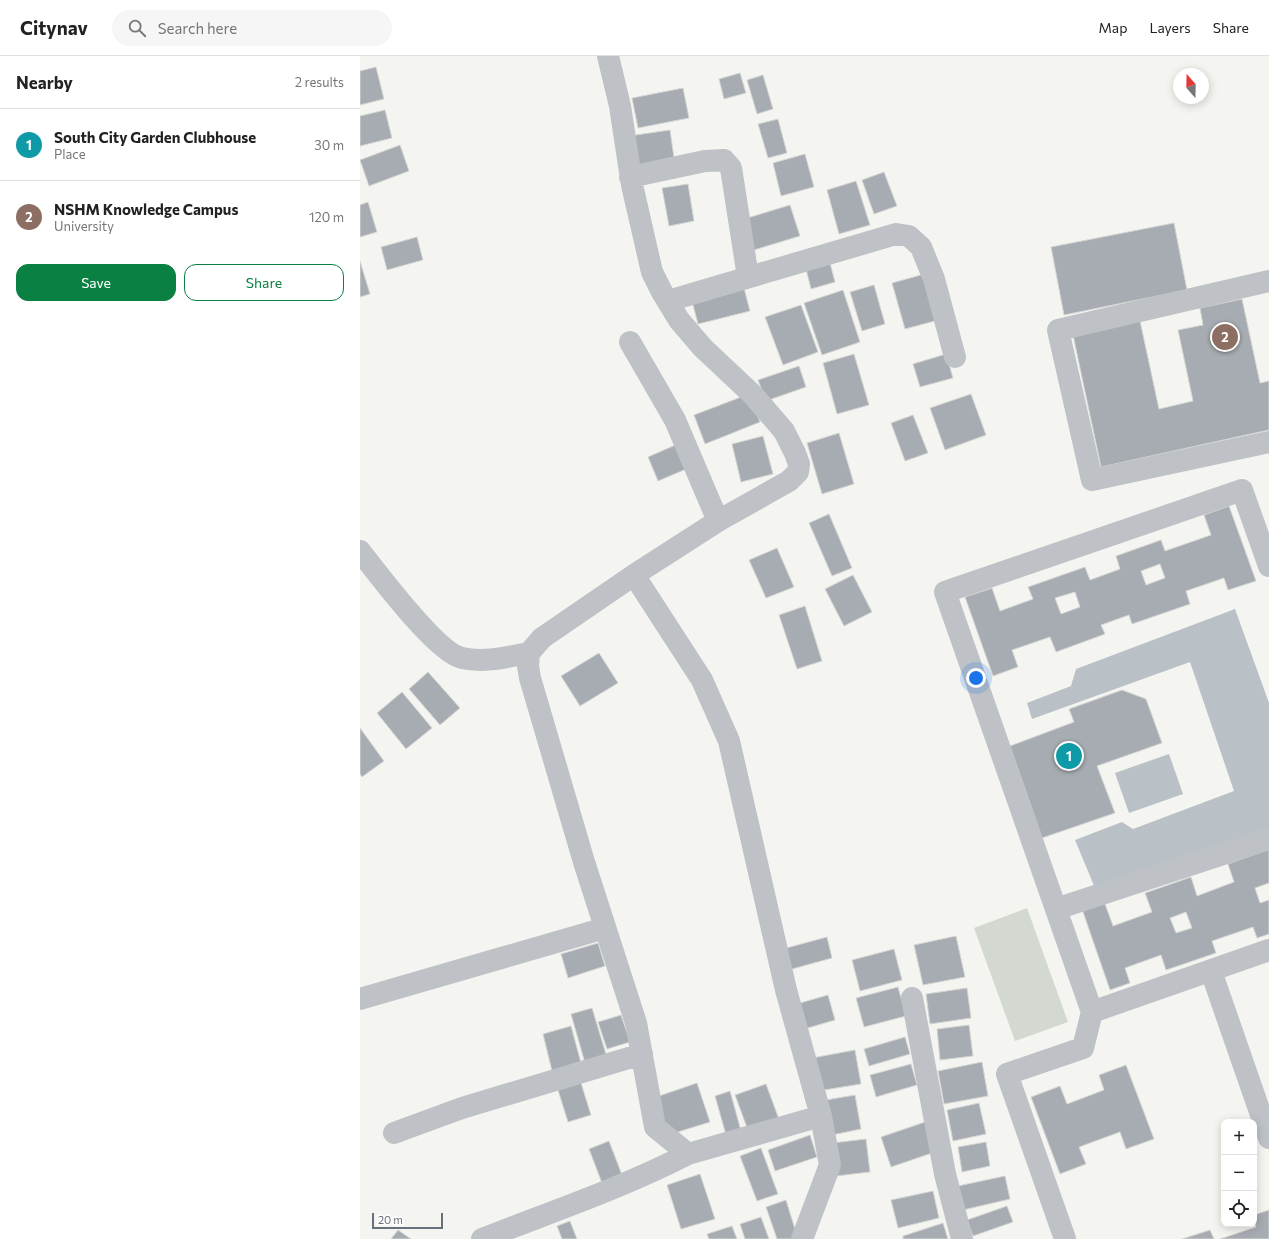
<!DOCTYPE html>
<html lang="en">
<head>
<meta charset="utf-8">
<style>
  :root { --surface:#fff; --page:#f6f6f6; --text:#222; --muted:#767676; --line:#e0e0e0; --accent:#0b8043 }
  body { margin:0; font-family:Commissioner,sans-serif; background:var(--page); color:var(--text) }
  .controls { position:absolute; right:12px; bottom:12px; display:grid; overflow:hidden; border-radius:8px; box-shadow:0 2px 10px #0003 }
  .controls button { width:36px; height:36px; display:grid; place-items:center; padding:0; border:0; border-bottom:1px solid var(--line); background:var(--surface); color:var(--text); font:20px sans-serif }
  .compass { position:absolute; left:813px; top:12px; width:36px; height:36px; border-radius:50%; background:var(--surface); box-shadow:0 2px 10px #0003; rotate:340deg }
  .scale { position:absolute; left:12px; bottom:10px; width:71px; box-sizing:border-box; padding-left:4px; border:2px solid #67727f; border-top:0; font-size:11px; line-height:14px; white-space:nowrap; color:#67727f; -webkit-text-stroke:3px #fff; paint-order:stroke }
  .you { position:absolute; left:616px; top:622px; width:14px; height:14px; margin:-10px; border:3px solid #fff; border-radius:50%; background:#1a73e8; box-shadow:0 0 0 6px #1a73e833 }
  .badge { display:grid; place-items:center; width:26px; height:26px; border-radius:50%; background:var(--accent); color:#fff; font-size:13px; font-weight:700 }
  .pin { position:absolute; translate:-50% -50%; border:2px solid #fff; box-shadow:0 1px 4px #0006 }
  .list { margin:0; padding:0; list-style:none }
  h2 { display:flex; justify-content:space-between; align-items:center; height:52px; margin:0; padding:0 16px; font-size:17px }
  h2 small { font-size:13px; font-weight:400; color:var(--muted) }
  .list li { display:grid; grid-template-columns:26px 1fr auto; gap:12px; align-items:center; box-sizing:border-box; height:72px; padding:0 16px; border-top:1px solid var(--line) }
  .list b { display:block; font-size:15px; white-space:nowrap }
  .list p { margin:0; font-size:13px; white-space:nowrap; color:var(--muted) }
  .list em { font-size:13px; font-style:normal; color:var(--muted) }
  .actions { display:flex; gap:8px; padding:12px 16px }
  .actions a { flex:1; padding:9px 0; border:1px solid var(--accent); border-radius:12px; text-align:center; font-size:14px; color:var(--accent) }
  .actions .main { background:var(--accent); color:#fff }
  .icon { flex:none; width:22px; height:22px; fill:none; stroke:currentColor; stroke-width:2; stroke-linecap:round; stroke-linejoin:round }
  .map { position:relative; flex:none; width:909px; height:1183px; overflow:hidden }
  header { display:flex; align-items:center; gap:24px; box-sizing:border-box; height:56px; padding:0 20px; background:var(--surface); border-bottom:1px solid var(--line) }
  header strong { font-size:19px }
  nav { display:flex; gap:22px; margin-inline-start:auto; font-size:14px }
  .search { width:280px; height:36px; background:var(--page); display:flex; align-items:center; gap:10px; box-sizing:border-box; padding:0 14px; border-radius:22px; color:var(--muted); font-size:15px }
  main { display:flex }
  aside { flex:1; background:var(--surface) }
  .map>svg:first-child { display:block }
</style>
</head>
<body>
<header>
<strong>Citynav</strong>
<div class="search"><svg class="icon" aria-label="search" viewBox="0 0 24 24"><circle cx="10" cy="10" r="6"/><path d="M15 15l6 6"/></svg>Search here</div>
<nav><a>Map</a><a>Layers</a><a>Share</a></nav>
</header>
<main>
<aside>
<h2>Nearby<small>2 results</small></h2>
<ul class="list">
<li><span class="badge" style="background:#0f9aa8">1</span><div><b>South City Garden Clubhouse</b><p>Place</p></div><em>30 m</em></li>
<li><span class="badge" style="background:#8d6e63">2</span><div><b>NSHM Knowledge Campus</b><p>University</p></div><em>120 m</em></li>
</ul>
<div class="actions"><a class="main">Save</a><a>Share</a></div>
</aside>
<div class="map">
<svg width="909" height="1183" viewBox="0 0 909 1183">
  <rect width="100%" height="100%" fill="#f4f4f1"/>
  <path fill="#d3d9d1" d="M667 852 708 966 655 985 614 872Z"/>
  <path fill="#b9c1c7" d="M875 553 909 647V773L735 832 715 784 762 766 773 773 874 735 830 606 672 663 667 647 711 630 716 613Z
    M809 698 823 738 769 757 755 717Z"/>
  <path fill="#a6acb1" stroke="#d6d6d4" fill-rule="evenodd" d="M16 11 24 43 0 49V15Z
    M380 17 386 37 364 43 359 23Z
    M403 19 413 53 397 58 387 24Z
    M323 32 329 62 278 72 272 42Z
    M25 54 32 82 0 90V60Z
    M418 63 427 97 408 102 398 68Z
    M310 74 315 109 274 115 269 80Z
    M40 89 49 115 9 130 0 104Z
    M445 98 454 131 421 140 413 107Z
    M524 116 537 150 514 158 502 124Z
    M496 125 510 169 479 178 467 134Z
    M328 128 334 165 309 170 302 132Z
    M8 146 17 176 0 181V149Z
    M430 149 440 180 394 194 384 163Z
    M814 167 827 234 704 259 691 191Z
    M57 181 63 204 27 214 21 191Z
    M469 203 475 226 451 233 445 209Z
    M0 205 10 238 0 241Z
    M568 217 582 263 545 273 532 227Z
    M514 229 525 268 502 275 490 236Z
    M384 232 390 255 338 268 332 245Z
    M483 234 500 286 462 299 444 247Z
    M882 243 900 327 909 325V374L741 411 713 279 780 265 799 353 833 345 818 274 843 269 840 252Z
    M441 249 458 296 423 309 405 261Z
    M494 298 509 349 477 358 463 307Z
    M586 298 593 322 560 331 553 308Z
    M439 310 446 331 406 345 398 324Z
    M389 338 400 366 345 388 334 359Z
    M611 338 626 379 585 394 570 352Z
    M553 359 568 397 545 405 531 367Z
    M479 377 494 428 462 438 447 387Z
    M403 380 413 418 381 426 372 388Z
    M320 387 331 411 298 425 288 401Z
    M869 450 896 525 868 534 864 522 826 535 830 548 772 568 769 559 741 569 745 578 696 596 690 581 652 594 658 611 633 620 605 541 632 532 640 555 673 543 668 531 725 511 730 524 760 513 756 500 801 484 805 495 851 479 844 459ZM800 508 805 522 786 529 781 515ZM715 536 720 551 701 558 695 542Z
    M469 458 492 512 472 520 449 467Z
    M417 492 434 531 406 542 389 504Z
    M493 519 512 556 484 570 465 533Z
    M445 550 462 605 437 613 419 559Z
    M239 597 258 627 220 650 201 620Z
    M68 616 100 652 80 669 49 633Z
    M762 634 786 643 802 687 737 710 755 757 682 782 650 690 714 666 709 653Z
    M42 636 72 672 46 693 17 657Z
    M0 672 24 705 2 721 0 718Z
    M909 793V827L895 832 900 847 909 844V878L897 882 893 871 852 885 856 897 806 914 801 899 765 912 770 927 750 934 722 853 744 845 753 870 792 856 785 837 831 821 837 840 874 826 868 808ZM826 856 832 872 816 877 810 862Z
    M596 880 605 921 563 929 554 889Z
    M467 881 472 902 425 915 419 894Z
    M238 887 245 910 208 922 201 898Z
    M534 893 542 924 500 935 492 904Z
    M538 931 546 960 504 971 496 942Z
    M607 932 611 962 570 968 566 938Z
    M468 939 475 964 441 974 433 949Z
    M232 952 249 1008 227 1014 211 958Z
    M261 959 270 986 247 993 238 966Z
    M609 969 613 1000 580 1004 577 973Z
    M211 970 221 1007 192 1015 183 978Z
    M545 981 550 998 509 1010 504 993Z
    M495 994 501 1028 458 1035 452 1002Z
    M622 1006 628 1040 584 1048 578 1015Z
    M551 1008 557 1029 516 1041 510 1019Z
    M766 1009 794 1083 766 1093 760 1076 719 1091 726 1108 700 1118 671 1041 700 1030 707 1048 744 1034 739 1019Z
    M221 1027 231 1059 208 1066 198 1034Z
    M337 1027 350 1066 308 1079 296 1041Z
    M406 1028 420 1066 389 1077 375 1039Z
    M370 1035 383 1082 368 1086 355 1040Z
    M495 1039 501 1073 472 1079 466 1044Z
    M619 1047 626 1078 593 1085 587 1054Z
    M565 1066 575 1096 531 1111 521 1081Z
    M450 1079 457 1101 415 1115 408 1094Z
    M506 1083 510 1116 476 1120 472 1087Z
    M249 1085 262 1119 242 1127 229 1093Z
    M626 1086 630 1110 602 1116 598 1091Z
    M401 1092 418 1138 397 1145 380 1100Z
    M340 1118 355 1163 321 1173 307 1129Z
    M645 1120 650 1143 603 1154 598 1130Z
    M573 1135 579 1162 538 1172 531 1144Z
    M426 1144 438 1183H417L406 1151Z
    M647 1150 653 1166 613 1180 607 1164Z
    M909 1154V1183H860L896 1171 894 1159Z
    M401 1161 409 1183H385L380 1168Z
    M210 1165 217 1183H202L197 1170Z
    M583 1167 588 1183H543V1180Z
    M372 1170 377 1183H349L347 1178Z
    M38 1174 51 1183H31Z
    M850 1174 854 1183H822Z"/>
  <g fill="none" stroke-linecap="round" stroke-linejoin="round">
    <path stroke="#bec1c5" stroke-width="22" d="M248 0 260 50 272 129 292 216 302 236 319 264 343 292 393 339 424 375 435 397 439 408 438 416 429 425 358 465 274 519 182 582 169 597 168 610 170 622 224 806 276 967 295 1071 328 1098 461 1060 470 1109 442 1183
      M270 121 345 105 364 104 371 112 388 221
      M909 225 698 274 732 424 909 386
      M308 245 536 178 549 180 561 191 574 223 595 301
      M270 286 315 364 358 465
      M0 495C18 518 77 597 102 602 124 607 147 601 169 597
      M274 519 342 624 369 685 426 934 461 1060
      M696 853 909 783
      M851 915 909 1082
      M552 942 585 1118 602 1183
      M0 943 245 872
      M732 956 909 894
      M34 1077 102 1052 282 998
      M122 1183C191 1156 262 1132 328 1098
      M705 1183 647 1018 723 992 732 956 585 536 882 434 909 510"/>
  </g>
</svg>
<div class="controls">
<button>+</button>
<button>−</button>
<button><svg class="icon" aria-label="locate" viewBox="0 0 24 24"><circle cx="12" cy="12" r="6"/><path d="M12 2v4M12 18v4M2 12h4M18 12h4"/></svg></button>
</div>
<svg class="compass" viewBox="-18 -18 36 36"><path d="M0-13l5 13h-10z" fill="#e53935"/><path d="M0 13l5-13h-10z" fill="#767676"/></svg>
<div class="scale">20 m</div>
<div class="you"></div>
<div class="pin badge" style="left:709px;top:700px;background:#0f9aa8">1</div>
<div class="pin badge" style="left:865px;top:281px;background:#8d6e63">2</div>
</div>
</main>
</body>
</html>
